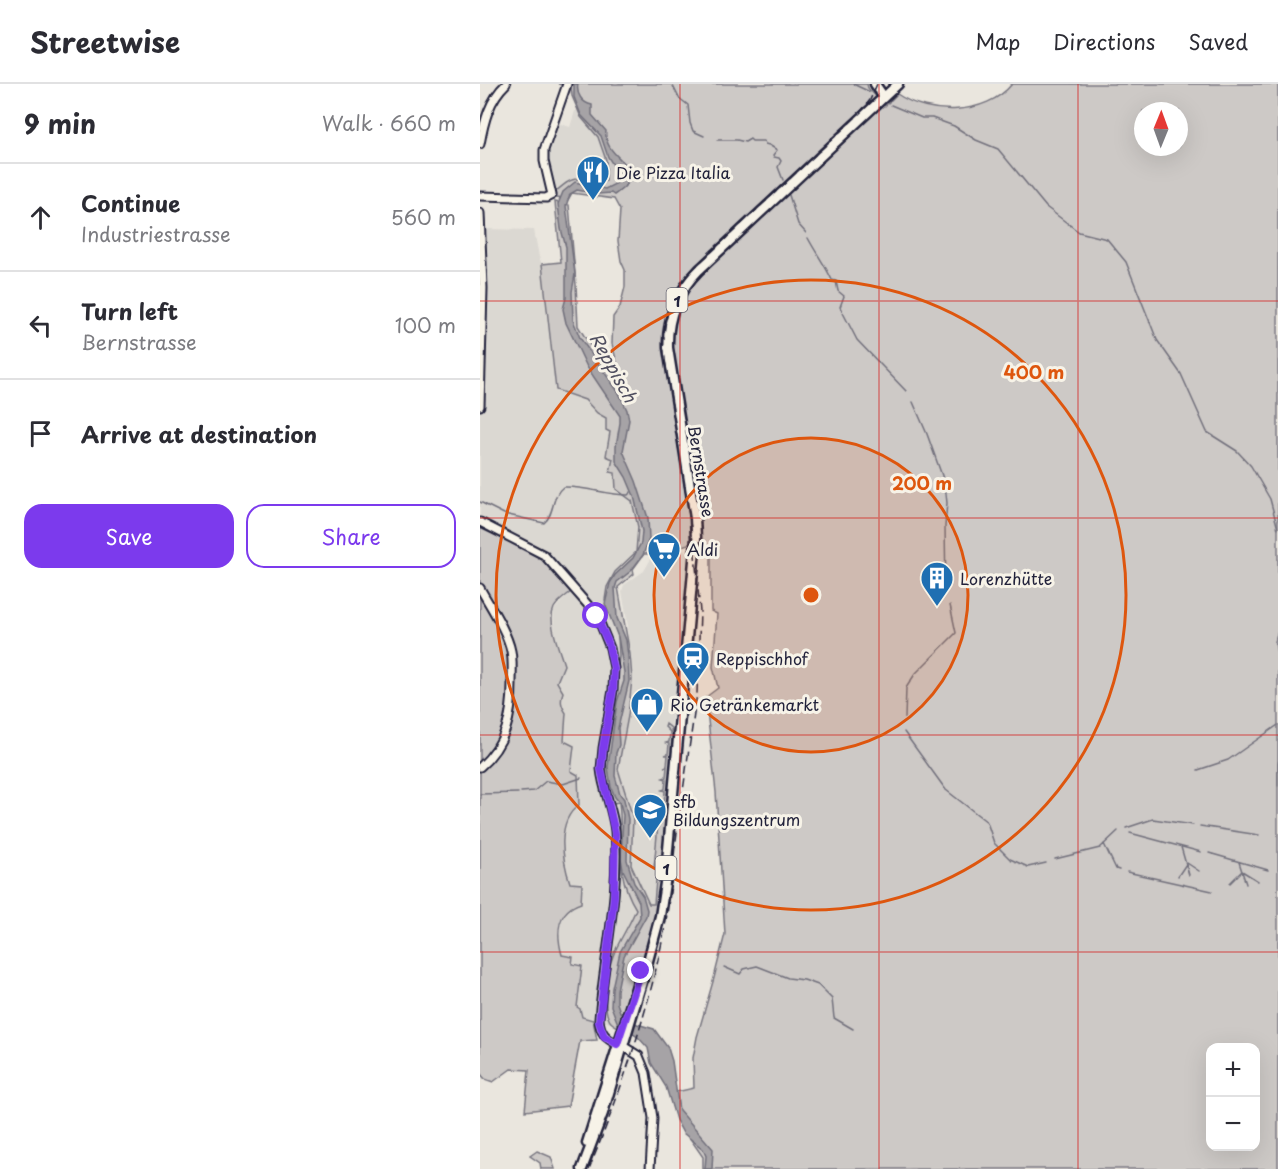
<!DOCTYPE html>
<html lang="en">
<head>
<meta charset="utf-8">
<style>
  :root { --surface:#fff; --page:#f2f2f3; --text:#2b2b33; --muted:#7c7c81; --line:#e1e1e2; --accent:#7c3aed }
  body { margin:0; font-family:"Playpen Sans",sans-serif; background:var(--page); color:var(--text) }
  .controls { position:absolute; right:18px; bottom:18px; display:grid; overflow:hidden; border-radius:12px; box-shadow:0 6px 24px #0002 }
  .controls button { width:54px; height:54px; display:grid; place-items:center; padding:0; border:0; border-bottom:2px solid var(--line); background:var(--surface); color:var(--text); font:30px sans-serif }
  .compass { position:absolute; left:654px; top:18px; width:54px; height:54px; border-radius:50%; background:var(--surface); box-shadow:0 6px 24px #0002; rotate:1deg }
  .stop { position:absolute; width:18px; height:18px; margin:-14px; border:4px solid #7c3aed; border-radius:50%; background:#fff }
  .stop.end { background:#7c3aed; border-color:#fff; box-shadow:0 2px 6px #0008 }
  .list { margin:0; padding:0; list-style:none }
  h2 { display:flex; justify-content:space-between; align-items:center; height:78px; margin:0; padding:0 24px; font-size:26px }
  h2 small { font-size:20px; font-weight:400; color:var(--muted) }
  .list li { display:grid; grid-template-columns:39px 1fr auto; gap:18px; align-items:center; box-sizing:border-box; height:108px; padding:0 24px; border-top:2px solid var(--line) }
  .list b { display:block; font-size:22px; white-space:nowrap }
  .list p { margin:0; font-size:20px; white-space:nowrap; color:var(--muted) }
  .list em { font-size:20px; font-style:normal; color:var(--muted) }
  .actions { display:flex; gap:12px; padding:18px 24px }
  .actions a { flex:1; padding:14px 0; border:2px solid var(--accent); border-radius:18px; text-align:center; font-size:21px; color:var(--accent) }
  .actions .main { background:var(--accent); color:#fff }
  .icon { flex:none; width:33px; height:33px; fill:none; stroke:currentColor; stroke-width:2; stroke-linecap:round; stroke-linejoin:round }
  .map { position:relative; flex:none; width:798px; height:1085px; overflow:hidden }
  header { display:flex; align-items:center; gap:36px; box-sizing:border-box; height:84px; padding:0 30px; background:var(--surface); border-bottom:2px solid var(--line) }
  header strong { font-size:28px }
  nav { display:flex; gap:33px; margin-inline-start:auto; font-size:21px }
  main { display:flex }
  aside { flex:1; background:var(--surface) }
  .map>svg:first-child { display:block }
</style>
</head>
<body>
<header>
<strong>Streetwise</strong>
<nav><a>Map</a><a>Directions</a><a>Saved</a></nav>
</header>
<main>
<aside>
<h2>9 min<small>Walk · 660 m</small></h2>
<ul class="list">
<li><svg class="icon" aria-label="ahead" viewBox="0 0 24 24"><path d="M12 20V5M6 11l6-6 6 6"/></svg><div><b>Continue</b><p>Industriestrasse</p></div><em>560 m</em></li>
<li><svg class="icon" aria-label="left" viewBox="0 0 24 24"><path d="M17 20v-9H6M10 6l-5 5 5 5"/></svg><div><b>Turn left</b><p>Bernstrasse</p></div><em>100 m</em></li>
<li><svg class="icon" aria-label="arrive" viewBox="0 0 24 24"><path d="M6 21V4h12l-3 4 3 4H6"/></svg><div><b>Arrive at destination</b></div></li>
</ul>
<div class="actions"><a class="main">Save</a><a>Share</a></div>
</aside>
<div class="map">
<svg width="798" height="1085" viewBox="0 0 798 1085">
  <rect width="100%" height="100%" fill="#eae6de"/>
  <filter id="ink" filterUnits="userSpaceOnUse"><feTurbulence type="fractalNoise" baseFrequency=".0167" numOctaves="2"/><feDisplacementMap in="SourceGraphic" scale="12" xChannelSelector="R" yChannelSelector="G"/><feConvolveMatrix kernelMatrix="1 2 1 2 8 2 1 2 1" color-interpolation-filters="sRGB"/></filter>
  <g filter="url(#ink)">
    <path fill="#dbd8d2" d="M98 26 118 53 126 76V97L116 99 100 95 91 96 75 108 66 77V68L75 38 90 43 95 27Z
      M6 145 54 146 59 173 62 180 76 306 105 316 117 329 126 334 130 348 126 372 133 375 136 405 152 417 158 443 156 468 135 488 129 529 138 552 139 573 132 635 126 670 127 694 133 719 139 718 141 737 140 760 151 816 157 825 150 841 133 872 126 931 130 939 102 933 96 923 102 882 92 880 93 873 82 872 78 856 82 831 91 822 101 819 102 800 90 799 84 779 83 750 91 726 99 721 98 691 91 687 84 657 86 629 82 623 80 615 83 608 77 598 81 586V569L75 554 73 527 91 507 50 468 0 444V291L5 292Z
      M182 463 209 468 201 544 202 549 198 597 190 648 183 729H179L174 783 177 784 174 821 169 820 151 781 153 734 138 685 150 613 151 576 148 555V542L142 507 144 501 164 487 176 466Z"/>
    <path fill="#cdc9c6" stroke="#787680" stroke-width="1.5" fill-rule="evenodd" d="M78 0H387L388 4 405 22 417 10C449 32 506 32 532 0H798V1085H223V1073L200 1040 192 1009 214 1004 213 974 217 953 234 894 245 850 236 708 226 618V613L238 604 233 583 237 530 231 527V474L226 464 214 458 202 462 192 455 175 463 170 470H164L153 485 154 490 138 503 150 570 152 595 148 632 138 685 153 734 151 781 169 820H174L177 784H174L179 729H183V721L180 720 184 719 185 707 182 706 185 705 186 695 183 694 186 693 187 683H184L187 682 188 671H185L188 670 189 660 186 659 189 658 190 648 185 643 186 640 191 644 192 652 190 703 177 827 165 871 138 943C133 940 130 939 128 933 123 922 128 884 133 872 139 856 150 841 156 825 133 788 144 757 139 718L133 719 127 694 126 670 132 635 139 573 138 552 125 516 127 503 135 488 156 468 158 443 152 417 136 405 135 389 130 388 133 375 126 372 130 348 126 346V334L117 329 105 316 76 306 62 180 81 178 75 118 89 121 96 201 98 242 126 287 138 282 132 260 133 233 140 223 145 203V186L141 177 138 157 140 126 134 115 92 109 88 116 77 114 75 108C80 104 86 98 92 96 103 92 112 101 126 97V76L118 53 101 33 92 12 91 3ZM663 27H699V63H663ZM730 964H776V1062H730Z
      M0 444 61 473 92 507C86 512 78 517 74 524 67 538 80 567 84 581L77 598 83 608C80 617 81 621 86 629L84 657 94 662 91 687 98 691 99 721C76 737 82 775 90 799L102 800 101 819C76 827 76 849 82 871L93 873 92 880 102 882 97 923 100 925 102 933 113 936 117 956 100 957 88 1022 45 1027 49 986 31 985 13 998 5 995 0 989Z
      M57 1067 71 1073 75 1085H61L60 1079 50 1072Z"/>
    <path fill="#a6a3a6" stroke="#716f7b" stroke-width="1.5" d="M94 0H98C96 10 102 19 112 21V31L126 47C122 77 177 83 134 111L131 109 118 110 97 106 90 110 86 122 95 190 92 208 93 236 100 254 139 309 147 326 149 336 143 367 156 397 168 434 169 455 163 471 151 487 137 498 135 504 137 534 146 556 148 572 149 597 138 644 139 661 136 669 135 692 140 710 144 715 148 735 147 776 154 799 163 812 167 826 166 832 144 872 137 906V919L140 928 157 940 174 945 188 964 192 977 199 1026 233 1065 232 1085H225L226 1072 223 1065 203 1049 196 1036 186 1003 171 979 168 964 158 953 138 940 131 922 132 904 140 868 160 833 159 818 143 786 141 774 143 731 140 719 135 713 131 703 128 683 137 618 144 597V588L138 553 125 520 130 499 135 491 153 474 161 459 162 447 154 412 146 393 136 377V362L140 339V332L107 283 86 239 83 225 86 214V163L81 145 78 120 83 108 95 98 125 105 137 99 140 92 128 73 121 52 101 31 94 13Z"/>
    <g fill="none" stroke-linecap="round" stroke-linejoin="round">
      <path stroke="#716f7b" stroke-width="1.5" d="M192 0 199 14 208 21 210 39 213 47 224 52
        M373 0 390 8
        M411 21 442 34H452L474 42 496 56 518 65 566 123 599 148 627 155 646 178 677 256 701 290 727 348 757 367 771 382 790 415 798 445
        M237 56H257L265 58 270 55 272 57H284L285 60 289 61 297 66 293 71 294 73 299 74 301 77 298 83 303 96
        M309 111 318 140 326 149
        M328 154C336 169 345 181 352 196L356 197 358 207 364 212 360 223 377 256 426 307
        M433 318 447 350 465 400 467 419 465 442 466 508
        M0 418 24 430 64 439C75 430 71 412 83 403 105 402 126 411 148 411L151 408
        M798 535V536
        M798 547 795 558 798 575
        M425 634 426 604 435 590 476 549 470 521
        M424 648 466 706 507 738 514 759 530 775 548 783 566 779
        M798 678V702
        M718 686 748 676 798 641
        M41 708 54 707 66 697 83 700 101 694
        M0 710 38 709
        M720 742 779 751
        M646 744 673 735 713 741
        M650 749 721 768
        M624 760 636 785 639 786
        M701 763 709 791
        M729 769 788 786
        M575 775 620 764 638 747
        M759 778 766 800
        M707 779 719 787
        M647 788 732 807
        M698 792 706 780
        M750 799 762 787 778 797
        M244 883 260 890 264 885 277 882 308 894 324 896 338 901 352 915 354 934 373 945"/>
      <defs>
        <path id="minor" d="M0 60C4 38 9 16 26 0
          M0 112 66 114 72 111 64 77V66L87 0
          M0 129 3 204 0 322
          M0 438 64 471 108 521 120 539 130 564 134 584 133 606 123 664 121 685C123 706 133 726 135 747 140 810 124 872 119 935 120 948 125 954 137 960
          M0 504C10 522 27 547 31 567 33 577 32 589 32 600 32 633 26 660 0 683
          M143 962 159 972 166 989 173 1034 170 1085"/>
        <path id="major" d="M395 0 404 13
          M107 1059 162 885
          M102 1085 123 1029 165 888 180 832 185 799 216 454 215 434 188 264C187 234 198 207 219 186L418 0"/>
      </defs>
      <use href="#minor" stroke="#22223b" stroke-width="11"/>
      <use href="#major" stroke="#22223b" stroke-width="13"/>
      <use href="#minor" stroke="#f7f3e8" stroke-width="7"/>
      <use href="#major" stroke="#f7f3e8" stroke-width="8"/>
      <path stroke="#22223b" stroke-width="1.5" stroke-dasharray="9 4.5" stroke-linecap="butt" d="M194 770 217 609 220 528 215 470 184 270C182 238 190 211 211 187L377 32 390 16 397 0
        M109 1085C140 1010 167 932 183 853 189 823 192 792 195 762"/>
    </g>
  </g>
  <g fill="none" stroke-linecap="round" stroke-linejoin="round" filter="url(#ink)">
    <path stroke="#7c3aed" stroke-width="8" d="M116 532 128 558 134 585 133 606 123 664 121 685 135 749 134 813 119 938 124 952 137 960 161 887"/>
  </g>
  <path fill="none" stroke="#d62828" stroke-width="1.5" stroke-opacity="0.55" d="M200 0V1085M399 0V1085M598 0V1085M0 217H798M0 434H798M0 651H798M0 868H798"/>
  <circle cx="331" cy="511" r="157" fill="#de560e" fill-opacity=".12"/>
  <g fill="none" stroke="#de560e" stroke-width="3">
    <circle cx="331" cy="511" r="157"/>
    <circle cx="331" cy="511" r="315"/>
  </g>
  <defs>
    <symbol id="restaurant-pin" viewBox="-11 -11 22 30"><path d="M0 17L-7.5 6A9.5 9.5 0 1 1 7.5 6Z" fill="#1f6fb2" stroke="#f7f3e8"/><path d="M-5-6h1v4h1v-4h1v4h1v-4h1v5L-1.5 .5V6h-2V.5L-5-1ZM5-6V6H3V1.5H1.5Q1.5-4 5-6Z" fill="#fff"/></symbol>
    <symbol id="supermarket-pin" viewBox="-11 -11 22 30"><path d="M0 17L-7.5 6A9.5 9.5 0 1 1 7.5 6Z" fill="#1f6fb2" stroke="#f7f3e8"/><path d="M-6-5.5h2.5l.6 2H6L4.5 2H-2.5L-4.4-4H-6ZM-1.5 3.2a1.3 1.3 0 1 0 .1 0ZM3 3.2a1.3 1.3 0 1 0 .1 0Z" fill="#fff"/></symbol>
    <symbol id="building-pin" viewBox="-11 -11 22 30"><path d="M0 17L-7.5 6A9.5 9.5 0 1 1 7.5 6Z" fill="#1f6fb2" stroke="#f7f3e8"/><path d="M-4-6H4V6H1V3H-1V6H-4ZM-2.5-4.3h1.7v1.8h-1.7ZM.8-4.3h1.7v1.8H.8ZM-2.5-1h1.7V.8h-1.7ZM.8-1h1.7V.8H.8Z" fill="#fff"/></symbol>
    <symbol id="station-pin" viewBox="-11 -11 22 30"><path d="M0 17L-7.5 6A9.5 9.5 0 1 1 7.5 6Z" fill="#1f6fb2" stroke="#f7f3e8"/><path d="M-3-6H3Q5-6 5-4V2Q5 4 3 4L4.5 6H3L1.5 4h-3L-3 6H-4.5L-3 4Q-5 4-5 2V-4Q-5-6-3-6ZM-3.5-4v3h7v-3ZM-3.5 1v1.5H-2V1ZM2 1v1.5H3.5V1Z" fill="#fff"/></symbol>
    <symbol id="shop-pin" viewBox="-11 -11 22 30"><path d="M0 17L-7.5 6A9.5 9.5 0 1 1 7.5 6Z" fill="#1f6fb2" stroke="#f7f3e8"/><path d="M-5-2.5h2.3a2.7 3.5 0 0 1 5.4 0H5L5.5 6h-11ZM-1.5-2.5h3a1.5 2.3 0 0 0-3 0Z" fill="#fff"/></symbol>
    <symbol id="school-pin" viewBox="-11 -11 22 30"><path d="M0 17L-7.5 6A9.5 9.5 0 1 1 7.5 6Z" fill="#1f6fb2" stroke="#f7f3e8"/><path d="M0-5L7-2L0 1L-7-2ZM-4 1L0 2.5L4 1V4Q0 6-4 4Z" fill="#fff"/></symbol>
  </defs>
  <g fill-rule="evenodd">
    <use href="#restaurant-pin" x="94" y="69" width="38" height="52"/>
    <use href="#supermarket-pin" x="165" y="446" width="38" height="52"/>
    <use href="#building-pin" x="438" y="475" width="38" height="52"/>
    <use href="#station-pin" x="194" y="555" width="38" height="52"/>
    <use href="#shop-pin" x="148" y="601" width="38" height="52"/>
    <use href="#school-pin" x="151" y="707" width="38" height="52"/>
  </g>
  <g text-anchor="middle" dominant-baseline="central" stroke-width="6" stroke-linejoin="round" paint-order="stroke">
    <g fill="#f7f3e8" stroke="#62616f" stroke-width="1.5">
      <rect x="186.5" y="204" width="21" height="24" rx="4.5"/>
      <rect x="175.5" y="772" width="21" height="24" rx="4.5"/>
    </g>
    <g font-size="15" font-weight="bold" fill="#22223b">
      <text x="197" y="216">1</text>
      <text x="186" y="784">1</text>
    </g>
    <g font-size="16" fill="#22223b" stroke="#f7f3e8" text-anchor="start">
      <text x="136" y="88">Die Pizza Italia</text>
      <text x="207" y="465">Aldi</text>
      <text x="480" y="494">Lorenzhütte</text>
      <text x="236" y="574">Reppischhof</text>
      <text x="190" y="620">Rio Getränkemarkt</text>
      <text x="193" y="717">sfb<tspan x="193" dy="18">Bildungszentrum</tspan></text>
    </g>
    <g font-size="16" fill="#22223b" stroke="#f7f3e8">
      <text transform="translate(222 387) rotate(81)">Bernstrasse</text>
    </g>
    <g font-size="18" font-style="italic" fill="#504f60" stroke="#f7f3e8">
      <text transform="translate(134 283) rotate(61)">Reppisch</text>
    </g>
  </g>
  <circle cx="331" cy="511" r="9" fill="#de560e" stroke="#f7f3e8" stroke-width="3"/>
  <g font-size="18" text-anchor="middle" font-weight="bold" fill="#de560e" stroke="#f7f3e8" stroke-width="6" stroke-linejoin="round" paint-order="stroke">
    <text x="554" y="295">400 m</text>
    <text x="442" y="406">200 m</text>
  </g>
</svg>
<div class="controls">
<button>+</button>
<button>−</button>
</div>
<svg class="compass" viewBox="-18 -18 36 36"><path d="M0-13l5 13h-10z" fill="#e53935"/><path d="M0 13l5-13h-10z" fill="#7c7c81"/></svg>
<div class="stop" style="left:116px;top:532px"></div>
<div class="stop end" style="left:161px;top:887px"></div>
</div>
</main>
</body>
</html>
